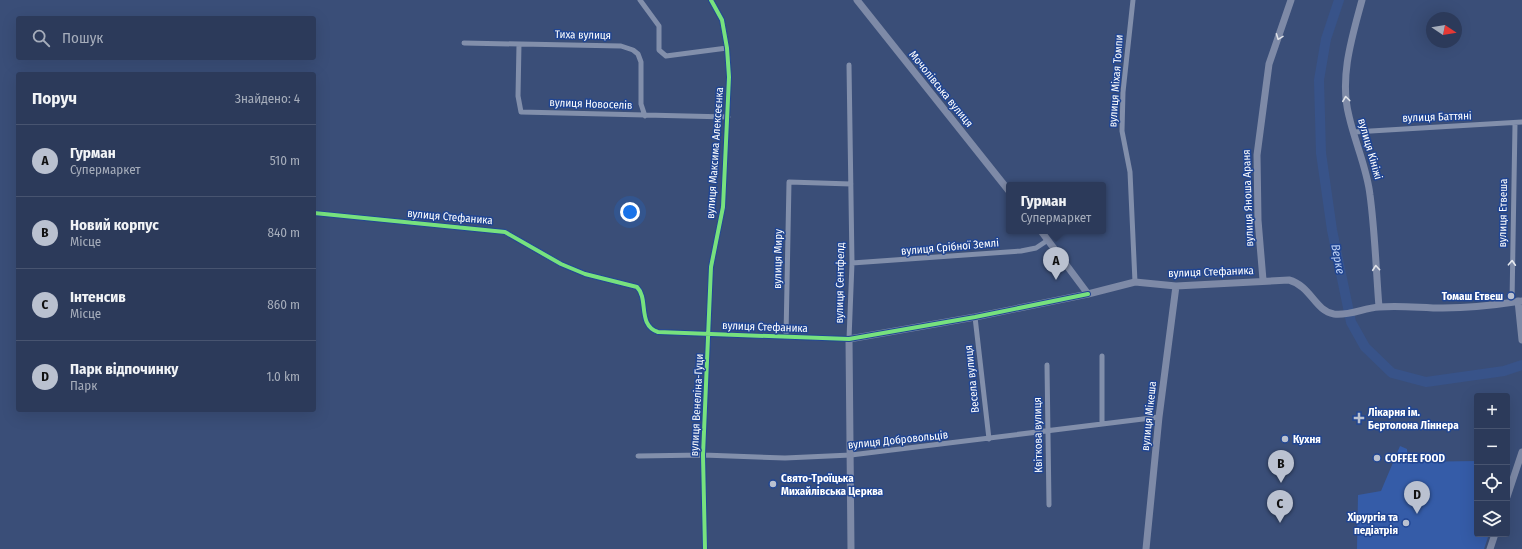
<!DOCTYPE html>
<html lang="uk">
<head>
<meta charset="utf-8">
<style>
  :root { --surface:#2c3a5a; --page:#384563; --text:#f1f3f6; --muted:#a6adbb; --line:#485470; --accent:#bac1d0 }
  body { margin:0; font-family:"Fira Sans Condensed",sans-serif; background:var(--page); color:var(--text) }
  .controls { position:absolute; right:12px; bottom:12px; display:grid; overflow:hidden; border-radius:4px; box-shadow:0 4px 16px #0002 }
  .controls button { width:36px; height:36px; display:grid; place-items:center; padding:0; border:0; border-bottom:1px solid var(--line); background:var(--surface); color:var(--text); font:20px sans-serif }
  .compass { position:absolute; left:1426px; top:12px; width:36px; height:36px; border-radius:50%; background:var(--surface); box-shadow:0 4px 16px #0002; rotate:102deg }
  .you { position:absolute; left:630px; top:212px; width:14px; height:14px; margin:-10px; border:3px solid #fff; border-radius:50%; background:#1a73e8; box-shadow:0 0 0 6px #1a73e833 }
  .badge { display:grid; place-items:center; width:26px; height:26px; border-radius:50%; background:var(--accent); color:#111; font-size:13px; font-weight:700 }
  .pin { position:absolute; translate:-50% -33px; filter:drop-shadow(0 1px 2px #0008) }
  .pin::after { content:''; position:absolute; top:21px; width:14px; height:12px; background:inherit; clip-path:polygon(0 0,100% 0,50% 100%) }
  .popup { position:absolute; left:1006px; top:182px; width:100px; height:52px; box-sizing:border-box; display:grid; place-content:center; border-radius:4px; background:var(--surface); filter:drop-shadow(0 1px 3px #0005); font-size:13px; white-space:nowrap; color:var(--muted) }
  .popup b { font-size:15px; color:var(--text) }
  .popup::after { content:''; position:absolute; left:50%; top:100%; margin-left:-8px; border:8px solid transparent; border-top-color:var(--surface) }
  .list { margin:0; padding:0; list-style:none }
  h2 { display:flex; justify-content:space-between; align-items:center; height:52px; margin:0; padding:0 16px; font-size:17px }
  h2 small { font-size:13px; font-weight:400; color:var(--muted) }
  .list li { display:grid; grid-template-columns:26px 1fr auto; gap:12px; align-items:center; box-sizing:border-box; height:72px; padding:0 16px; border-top:1px solid var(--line) }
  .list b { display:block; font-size:15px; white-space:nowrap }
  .list p { margin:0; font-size:13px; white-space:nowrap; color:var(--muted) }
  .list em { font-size:13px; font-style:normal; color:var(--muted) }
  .icon { flex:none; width:22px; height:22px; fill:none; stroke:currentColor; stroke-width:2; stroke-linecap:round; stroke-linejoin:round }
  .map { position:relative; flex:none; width:1522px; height:549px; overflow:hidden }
  .search { position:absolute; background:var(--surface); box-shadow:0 4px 16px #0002; left:16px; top:16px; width:300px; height:44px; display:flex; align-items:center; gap:10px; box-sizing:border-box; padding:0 14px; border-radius:4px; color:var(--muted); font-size:15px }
  .panel { position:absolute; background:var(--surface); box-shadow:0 4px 16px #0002; left:16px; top:72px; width:300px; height:340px; border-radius:4px }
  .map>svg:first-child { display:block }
</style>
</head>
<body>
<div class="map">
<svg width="1522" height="549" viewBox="0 0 1522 549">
  <rect width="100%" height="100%" fill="#3a4e78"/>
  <path fill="#355ca8" d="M1400 446 1407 449 1408 462 1477 461V534H1489L1484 549H1357L1358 495 1381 491Z"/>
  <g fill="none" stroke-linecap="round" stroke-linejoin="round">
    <path stroke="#385389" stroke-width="10" d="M1339 0 1326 39 1319 80 1321 153 1332 230 1351 322 1365 347 1392 373 1426 382 1504 371 1522 365"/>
    <path stroke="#828fab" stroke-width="5" d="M640 0 659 26V50L666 56 727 48
      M1133 0 1123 92 1122 131 1130 172 1135 282
      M464 43 621 46 633 50 638 54 641 62V104L645 116
      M519 44 518 96 521 112 728 117
      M1354 132 1522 122
      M314 213 505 232 561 264 585 274 637 287C649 299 637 325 658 332L849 339 852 263 849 65
      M852 263 1021 251 1036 248 1048 240
      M1512 302 1515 124
      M975 317 989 439
      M786 336 789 182 851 184
      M1047 365 1049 505
      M1102 424V356
      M638 456 703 455 785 458 851 455 1159 417
      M705 549 703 455 711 267 723 207 729 77 727 48 722 20 711 0"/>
    <path stroke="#7e8aa7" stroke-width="7" d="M857 0 1009 191
      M1362 0C1352 37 1339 78 1349 116 1355 143 1367 168 1370 195 1375 232 1376 270 1379 307
      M1041 231 1088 294
      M1263 280 1258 220 1257 155 1269 64 1291 0
      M1518 301 1522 340
      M1507 497 1522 452
      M851 549 849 339 975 317 1088 294 1135 282 1176 286 1289 280C1311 286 1315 311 1334 314 1349 316 1364 308 1379 307 1400 305 1422 308 1443 308 1469 308 1496 305 1522 301
      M1146 549 1159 417 1176 286
      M1490 549 1495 534"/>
    <defs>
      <path id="cycleway" d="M314 213 505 232 561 264 585 274 637 287C649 299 637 325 658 332L849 339 975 317 1088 294
        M705 549 703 455 711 267 723 207 729 77 727 48 722 20 711 0"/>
    </defs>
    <use href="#cycleway" stroke="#204592" stroke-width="6"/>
    <use href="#cycleway" stroke="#77e17e" stroke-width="4"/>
  </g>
  <defs><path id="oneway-chevron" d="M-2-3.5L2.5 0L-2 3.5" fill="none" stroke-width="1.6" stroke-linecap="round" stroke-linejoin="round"/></defs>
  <g stroke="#dfe2e9">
    <use href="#oneway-chevron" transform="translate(1279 37) rotate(111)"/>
    <use href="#oneway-chevron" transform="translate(1346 99) rotate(-97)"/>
    <use href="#oneway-chevron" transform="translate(1376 268) rotate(-95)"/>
  </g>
  <use stroke="#e6e9ee" href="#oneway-chevron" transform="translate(1512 263) rotate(-87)"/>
  <g fill="#bac1d0" stroke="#204592" stroke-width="1.5">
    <circle cx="1511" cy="296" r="4"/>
    <path d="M1357 412h4v4h4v4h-4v4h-4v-4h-4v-4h4z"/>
    <circle cx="1285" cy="439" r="4"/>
    <circle cx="1377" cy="458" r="4"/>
    <circle cx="773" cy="484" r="4"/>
    <circle cx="1406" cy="523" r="4"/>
  </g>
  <g text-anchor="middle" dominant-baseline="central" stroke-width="3" stroke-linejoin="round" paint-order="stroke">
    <g font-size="11" fill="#fff" stroke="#204592">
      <text transform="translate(583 35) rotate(1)">Тиха вулиця</text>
      <text transform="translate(1116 81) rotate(-86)">вулиця Міхая Томпи</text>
      <text transform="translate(941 89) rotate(51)">Мочолівська вулиця</text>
      <text transform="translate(591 104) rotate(2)">вулиця Новоселів</text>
      <text transform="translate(1437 117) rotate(-2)">вулиця Баттяні</text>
      <text transform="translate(1370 149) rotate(74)">вулиця Кініжі</text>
      <text transform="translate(715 153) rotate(-86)">вулиця Максима Алексеєнка</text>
      <text transform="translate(1248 198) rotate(-92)">вулиця Яноша Араня</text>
      <text transform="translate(1503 213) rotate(-89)">вулиця Етвеша</text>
      <text transform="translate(450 217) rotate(5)">вулиця Стефаника</text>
      <text transform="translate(950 247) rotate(-5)">вулиця Срібної Землі</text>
      <text transform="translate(778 259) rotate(-89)">вулиця Миру</text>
      <text transform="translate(1211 272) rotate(-2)">вулиця Стефаника</text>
      <text transform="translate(840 283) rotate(-89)">вулиця Сентфелд</text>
      <text transform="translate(765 327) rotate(2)">вулиця Стефаника</text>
      <text transform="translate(972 379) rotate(-96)">Весела вулиця</text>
      <text transform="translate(697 405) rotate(-87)">вулиця Венеліна-Гуци</text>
      <text transform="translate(1149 416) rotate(-84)">вулиця Мікеша</text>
      <text transform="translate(1038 435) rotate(-91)">Квіткова вулиця</text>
      <text transform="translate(898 440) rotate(-6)">вулиця Добровольців</text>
    </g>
    <g font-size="11" font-weight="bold" fill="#fff" stroke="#204592" text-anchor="start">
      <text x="1503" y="296" text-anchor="end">Томаш Етвеш</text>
      <text x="1368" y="412">Лікарня ім.<tspan x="1368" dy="13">Бертолона Ліннера</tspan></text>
      <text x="1293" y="439">Кухня</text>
      <text x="1385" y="458">COFFEE FOOD</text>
      <text x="781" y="478">Свято-Троїцька<tspan x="781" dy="13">Михайлівська Церква</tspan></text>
      <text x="1398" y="517" text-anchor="end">Хірургія та<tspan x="1398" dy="13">педіатрія</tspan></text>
    </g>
    <g font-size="12" font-style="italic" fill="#bed1f4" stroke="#204592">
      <text transform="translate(1338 259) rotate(79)">Верке</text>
    </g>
  </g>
</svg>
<div class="controls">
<button>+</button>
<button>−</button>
<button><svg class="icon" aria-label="locate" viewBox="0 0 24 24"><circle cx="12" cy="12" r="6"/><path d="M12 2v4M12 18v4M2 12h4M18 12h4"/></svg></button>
<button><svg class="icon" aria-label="layers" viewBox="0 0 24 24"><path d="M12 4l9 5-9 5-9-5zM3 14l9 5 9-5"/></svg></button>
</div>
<svg class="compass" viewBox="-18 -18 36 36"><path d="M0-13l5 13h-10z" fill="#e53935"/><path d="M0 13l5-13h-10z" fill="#a6adbb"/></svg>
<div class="you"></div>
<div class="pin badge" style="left:1056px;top:280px">A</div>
<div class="popup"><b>Гурман</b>Супермаркет</div>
<div class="pin badge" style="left:1281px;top:483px">B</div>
<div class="pin badge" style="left:1280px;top:523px">C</div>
<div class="pin badge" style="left:1417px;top:514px">D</div>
<div class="search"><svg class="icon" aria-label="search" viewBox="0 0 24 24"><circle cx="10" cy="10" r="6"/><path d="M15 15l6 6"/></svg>Пошук</div>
<section class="panel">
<h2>Поруч<small>Знайдено: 4</small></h2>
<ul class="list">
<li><span class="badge">A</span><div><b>Гурман</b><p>Супермаркет</p></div><em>510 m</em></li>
<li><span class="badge">B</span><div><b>Новий корпус</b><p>Місце</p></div><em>840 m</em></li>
<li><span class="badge">C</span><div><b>Інтенсив</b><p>Місце</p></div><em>860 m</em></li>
<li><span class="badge">D</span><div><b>Парк відпочинку</b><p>Парк</p></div><em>1.0 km</em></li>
</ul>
</section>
</div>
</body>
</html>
